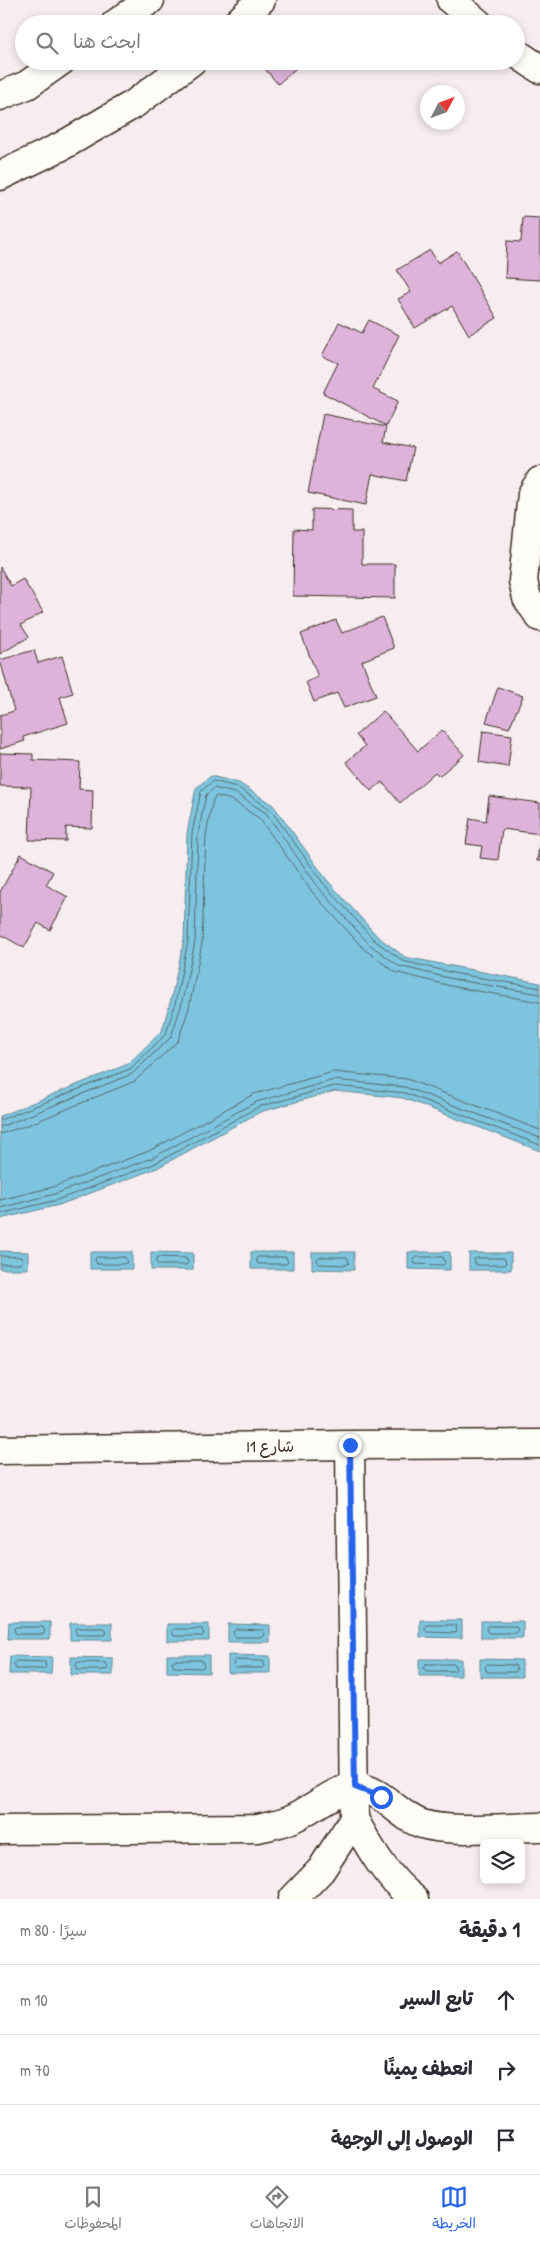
<!DOCTYPE html>
<html lang="ar">
<head>
<meta charset="utf-8">
<style>
  :root { --surface:#fff; --page:#f2f2f3; --text:#2b2b33; --muted:#7c7c81; --line:#e1e1e2; --accent:#2563eb }
  body { margin:0; font-family:"Patrick Hand","Playpen Sans Arabic",sans-serif; background:var(--page); color:var(--text); direction:rtl }
  .controls { position:absolute; right:15px; bottom:15px; display:grid; overflow:hidden; border-radius:8px; box-shadow:0 2px 8px #0003 }
  .controls button { width:45px; height:45px; display:grid; place-items:center; padding:0; border:0; border-bottom:1px solid var(--line); background:var(--surface); color:var(--text); font:25px sans-serif }
  .compass { position:absolute; left:420px; top:85px; width:45px; height:45px; border-radius:50%; background:var(--surface); box-shadow:0 2px 8px #0003; rotate:49deg }
  .stop { position:absolute; width:15px; height:15px; margin:-11px; border:4px solid #2563eb; border-radius:50%; background:#fff }
  .stop.end { background:#2563eb; border-color:#fff; box-shadow:0 1px 5px #0008 }
  .list { margin:0; padding:0; list-style:none }
  h2 { display:flex; justify-content:space-between; align-items:center; height:65px; margin:0; padding:0 20px; font-size:21px }
  h2 small { font-size:16px; font-weight:400; color:var(--muted) }
  .list li { display:grid; grid-template-columns:32px 1fr auto; gap:15px; align-items:center; box-sizing:border-box; height:70px; padding:0 20px; border-top:1px solid var(--line) }
  .list b { display:block; font-size:19px; white-space:nowrap }
  .list em { font-size:16px; font-style:normal; color:var(--muted) }
  .icon { flex:none; width:28px; height:28px; fill:none; stroke:currentColor; stroke-width:2; stroke-linecap:round; stroke-linejoin:round }
  .map { position:relative; flex:none; width:540px; height:1899px; overflow:hidden; direction:ltr }
  .search { position:absolute; background:var(--surface); box-shadow:0 2px 8px #0003; left:15px; right:15px; top:15px; height:55px; display:flex; align-items:center; gap:12px; box-sizing:border-box; padding:0 18px; border-radius:28px; color:var(--muted); font-size:19px }
  .sheet { height:275px; background:var(--surface) }
  nav { display:flex; justify-content:space-around; align-items:center; box-sizing:border-box; height:70px; border-top:1px solid var(--line); background:var(--surface); font-size:14px; color:var(--muted) }
  nav a { display:grid; justify-items:center; gap:2px }
  nav .on { color:var(--accent) }
  .map>svg:first-child { display:block }
</style>
</head>
<body>
<div class="map">
<svg width="540" height="1899" viewBox="0 0 540 1899">
  <rect width="100%" height="100%" fill="#f7edf1"/>
  <filter id="ink" filterUnits="userSpaceOnUse"><feTurbulence type="fractalNoise" baseFrequency=".02" numOctaves="2"/><feDisplacementMap in="SourceGraphic" scale="10" xChannelSelector="R" yChannelSelector="G"/><feConvolveMatrix kernelMatrix="1 2 1 2 8 2 1 2 1" color-interpolation-filters="sRGB"/></filter>
  <g filter="url(#ink)">
    <path fill="#7dc5de" stroke="#638791" d="M211 776 239 783 273 805 327 880 377 936 405 957 540 983V1151L403 1098 335 1091 260 1112 157 1168 59 1205 0 1219V1116L128 1064 162 1031 170 1003 184 940 187 833 196 788Z
      M0 1251 28 1252V1269H0Z
      M90 1252H132V1269H90Z
      M151 1252 193 1253V1270H151Z
      M251 1252H293V1269H251Z
      M312 1252H354V1270L312 1269Z
      M408 1252H450V1270L408 1269Z
      M469 1253H511V1270H469Z
      M420 1620H462V1638L420 1637Z
      M481 1621H523V1638H481Z
      M9 1622H50V1639H8Z
      M70 1623H112V1640H70Z
      M167 1624H209V1641H167Z
      M228 1624 270 1625V1642H228Z
      M167 1655H209V1673L167 1672Z
      M228 1655 270 1656V1673H228Z
      M10 1656 52 1657 51 1674H9Z
      M71 1657 113 1658V1675H71Z
      M419 1659H461V1676H419Z
      M480 1659 522 1660V1677H480Z"/>
    <g fill="none" stroke-linecap="round" stroke-linejoin="round">
      <path stroke="#55686b" stroke-width="1" d="M0 1120 130 1069 166 1034 175 1004 188 941 192 833 201 791 213 781 237 787 270 809 324 884 374 940 403 961 458 974 540 988
        M0 1127 132 1074 171 1037 181 1006 195 942 198 834 206 795 214 788 235 793 266 813 319 888 369 944 399 966 457 980 540 994
        M0 1134 28 1125 135 1081 178 1041 189 1008 202 943 206 835 213 799 216 796 232 800 260 819 313 893 364 949 395 972 455 987 540 1002
        M0 1200 53 1187 149 1151 254 1094 333 1072 407 1079 540 1130
        M0 1208 55 1194 152 1158 256 1102 334 1080 405 1087 540 1138
        M0 1214 57 1200 154 1164 258 1107 335 1086 405 1093 540 1145
        M0 1256 21 1257 23 1261 20 1264H0
        M98 1257H125L127 1262 124 1264H97L95 1259Z
        M158 1257 186 1258 188 1263 186 1265H158L156 1262Z
        M258 1257H286L288 1262 286 1264H258L256 1259Z
        M320 1257H347L349 1263 347 1265 319 1264 317 1260Z
        M416 1257H443L445 1263 443 1265 415 1264 413 1259Z
        M477 1258H504L506 1263 504 1265H476L474 1260Z
        M427 1625H455L457 1631 455 1633 427 1632 425 1630Z
        M488 1626H516L518 1631 516 1633H488L486 1628Z
        M16 1627H43L45 1632 43 1634H16L14 1629Z
        M77 1628H105L107 1633 104 1635H77L75 1630Z
        M175 1629H202L204 1634 202 1636H174L172 1631Z
        M236 1629 263 1630 265 1635 263 1637H235L233 1632Z
        M175 1660H202L204 1666 202 1668 174 1667 172 1662Z
        M236 1660 263 1661 265 1666 263 1668H235L233 1663Z
        M17 1661 45 1662 46 1667 44 1669H16L14 1664Z
        M78 1662 106 1663 108 1668 106 1670H78L76 1665Z
        M426 1664H454L456 1669 454 1671H426L424 1669Z
        M488 1664 515 1665 517 1670 515 1672H487L485 1667Z"/>
    </g>
    <path fill="#ddb3da" stroke="#3b2a1e" d="M272 61H301L302 63 278 84 264 68Z
      M523 217 540 218V280L505 278 507 241 521 242Z
      M430 250 438 263 457 251 497 318 469 335 452 306 415 328 398 299 411 292 397 270Z
      M369 320 399 335 373 389 398 401 386 426 323 393 338 363 322 356 339 322 362 333Z
      M323 414 386 427 383 442 413 448 406 481 372 474 366 505 308 493Z
      M312 509 352 510V532H362V564H395V598L293 596 294 529 312 530Z
      M0 567 11 586 23 579 43 612 21 625 29 637 0 654Z
      M382 617 394 648 362 661 376 696 344 708 337 693 314 702 306 682 318 677 301 634 336 620 342 633Z
      M34 650 38 663 62 656 73 693 60 697 68 723 23 737 25 741 0 749V715L14 711 0 660Z
      M498 687 523 696 509 728 486 722Z
      M383 711 418 751 442 730 464 755 439 776 435 772 400 803 382 782 371 791 346 762 365 746 356 735Z
      M483 731 512 735 508 767 479 762Z
      M0 753 33 754V760L80 762 79 789 93 790 92 828 66 827V841L29 840 31 787 0 786Z
      M489 796 540 803V834L502 829 498 860 480 858 482 846 466 844 470 818 486 821Z
      M540 840V861H537Z
      M21 854 53 872 46 885 68 897 50 930 38 923 24 948 0 934V892Z"/>
    <g fill="none" stroke-linecap="round" stroke-linejoin="round">
      <defs>
        <path id="minor" d="M451 0 479 24
          M115 24 150 0
          M236 24 261 0
          M516 53 540 69
          M0 96 27 85 61 61
          M0 176 62 146 134 104 192 61
          M540 481 532 494 523 581 527 598 540 617
          M0 1450 350 1445 540 1444
          M354 1819C370 1849 387 1878 414 1899
          M0 1830 258 1828C269 1825 281 1824 291 1819 308 1812 340 1786 356 1787 382 1789 398 1816 422 1824 450 1833 508 1827 540 1827
          M293 1899 321 1870 354 1819 350 1445"/>
      </defs>
      <use href="#minor" stroke="#3b2a1e" stroke-width="31"/>
      <use href="#minor" stroke="#fdfcf7" stroke-width="28"/>
    </g>
  </g>
  <g fill="none" stroke-linecap="round" stroke-linejoin="round" filter="url(#ink)">
    <path stroke="#2563eb" stroke-width="6" d="M350 1445 355 1787 381 1797"/>
  </g>
  <g text-anchor="middle" dominant-baseline="central" stroke-width="4" stroke-linejoin="round" paint-order="stroke">
    <g font-size="16" fill="#3b2a1e" stroke="#fdfcf7">
      <text transform="translate(270 1446) rotate(-1)">I1 شارع</text>
    </g>
  </g>
</svg>
<div class="controls">
<button><svg class="icon" aria-label="layers" viewBox="0 0 24 24"><path d="M12 4l9 5-9 5-9-5zM3 14l9 5 9-5"/></svg></button>
</div>
<svg class="compass" viewBox="-18 -18 36 36"><path d="M0-13l5 13h-10z" fill="#e53935"/><path d="M0 13l5-13h-10z" fill="#7c7c81"/></svg>
<div class="stop" style="left:381px;top:1797px"></div>
<div class="stop end" style="left:350px;top:1445px"></div>
<div class="search"><svg class="icon" aria-label="search" viewBox="0 0 24 24"><circle cx="10" cy="10" r="6"/><path d="M15 15l6 6"/></svg>ابحث هنا</div>
</div>
<section class="sheet">
<h2>1 دقيقة<small>سيرًا · 80 m</small></h2>
<ul class="list">
<li><svg class="icon" aria-label="ahead" viewBox="0 0 24 24"><path d="M12 20V5M6 11l6-6 6 6"/></svg><div><b>تابع السير</b></div><em>10 m</em></li>
<li><svg class="icon" aria-label="right" viewBox="0 0 24 24"><path d="M7 20v-9h11M14 6l5 5-5 5"/></svg><div><b>انعطف يمينًا</b></div><em>70 m</em></li>
<li><svg class="icon" aria-label="arrive" viewBox="0 0 24 24"><path d="M6 21V4h12l-3 4 3 4H6"/></svg><div><b>الوصول إلى الوجهة</b></div></li>
</ul>
</section>
<nav>
<a class="on"><svg class="icon" aria-label="map" viewBox="0 0 24 24"><path d="M3 6l6-2 6 2 6-2v14l-6 2-6-2-6 2zM9 4v14M15 6v14"/></svg>الخريطة</a>
<a><svg class="icon" aria-label="directions" viewBox="0 0 24 24"><path d="M12 3l9 9-9 9-9-9zM9 14v-3h6M13 9l2 2-2 2"/></svg>الاتجاهات</a>
<a><svg class="icon" aria-label="saved" viewBox="0 0 24 24"><path d="M7 4h10v16l-5-4-5 4z"/></svg>المحفوظات</a>
</nav>
</body>
</html>
